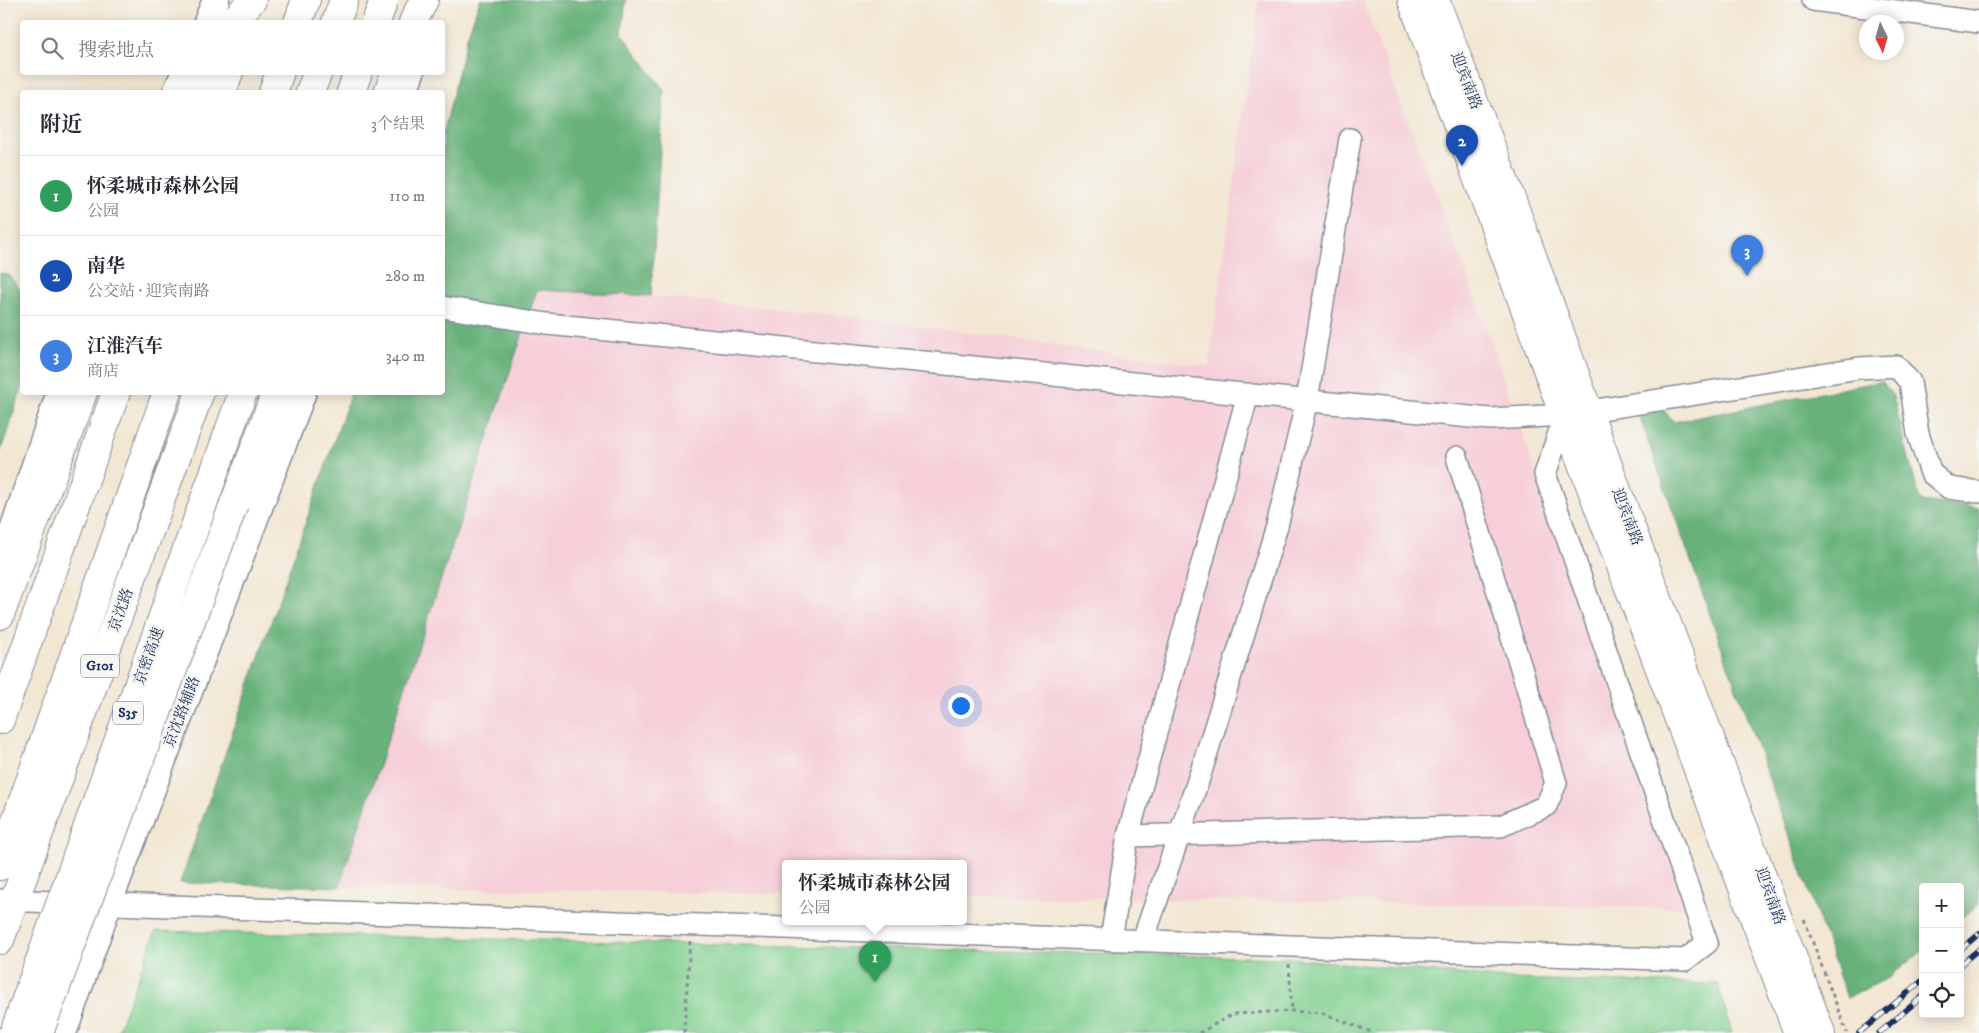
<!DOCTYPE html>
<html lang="zh">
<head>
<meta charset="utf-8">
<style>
  :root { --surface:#fff; --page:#f2f2f3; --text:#2b2b33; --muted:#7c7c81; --line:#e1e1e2; --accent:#d1495b }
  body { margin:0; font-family:"IM FELL DW Pica","Noto Serif SC",serif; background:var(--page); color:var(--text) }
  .controls { position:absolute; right:15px; bottom:15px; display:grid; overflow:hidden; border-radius:5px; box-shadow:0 2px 12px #0003 }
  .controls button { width:45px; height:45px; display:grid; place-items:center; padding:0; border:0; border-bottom:1px solid var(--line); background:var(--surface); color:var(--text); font:25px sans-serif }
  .compass { position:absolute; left:1859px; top:15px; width:45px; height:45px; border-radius:50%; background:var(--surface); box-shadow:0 2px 12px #0003; rotate:175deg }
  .you { position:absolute; left:960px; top:705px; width:18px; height:18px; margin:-12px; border:4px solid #fff; border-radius:50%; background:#1a73e8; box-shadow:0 0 0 8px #1a73e833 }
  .badge { display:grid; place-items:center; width:32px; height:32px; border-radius:50%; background:var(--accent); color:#fff; font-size:16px; font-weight:700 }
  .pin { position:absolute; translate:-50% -41px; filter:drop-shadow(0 1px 2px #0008) }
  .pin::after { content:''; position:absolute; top:26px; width:18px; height:15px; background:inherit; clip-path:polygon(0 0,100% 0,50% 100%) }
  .popup { position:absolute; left:782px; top:860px; width:185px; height:65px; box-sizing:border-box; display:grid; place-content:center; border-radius:5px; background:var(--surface); filter:drop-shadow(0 1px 4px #0005); font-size:16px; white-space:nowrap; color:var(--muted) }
  .popup b { font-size:19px; color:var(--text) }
  .popup::after { content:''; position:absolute; left:50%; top:100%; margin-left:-10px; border:10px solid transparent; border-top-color:var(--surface) }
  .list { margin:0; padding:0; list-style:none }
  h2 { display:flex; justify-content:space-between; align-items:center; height:65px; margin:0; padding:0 20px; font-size:21px }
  h2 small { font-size:16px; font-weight:400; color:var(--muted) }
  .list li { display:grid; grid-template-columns:32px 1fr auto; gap:15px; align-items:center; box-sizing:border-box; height:80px; padding:0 20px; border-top:1px solid var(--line) }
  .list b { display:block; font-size:19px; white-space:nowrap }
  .list p { margin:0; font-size:16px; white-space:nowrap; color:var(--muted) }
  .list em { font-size:16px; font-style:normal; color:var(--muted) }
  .icon { flex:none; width:28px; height:28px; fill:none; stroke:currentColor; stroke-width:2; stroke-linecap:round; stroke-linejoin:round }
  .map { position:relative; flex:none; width:1979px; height:1033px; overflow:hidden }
  .search { position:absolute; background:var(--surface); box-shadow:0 2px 12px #0003; left:20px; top:20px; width:425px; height:55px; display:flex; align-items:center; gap:12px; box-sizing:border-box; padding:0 18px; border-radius:5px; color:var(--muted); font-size:19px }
  .panel { position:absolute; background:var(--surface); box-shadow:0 2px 12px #0003; left:20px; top:90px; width:425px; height:305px; border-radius:5px }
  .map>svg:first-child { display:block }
</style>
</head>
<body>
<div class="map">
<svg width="1979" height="1033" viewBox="0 0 1979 1033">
  <rect width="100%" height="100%" fill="#f6f6f2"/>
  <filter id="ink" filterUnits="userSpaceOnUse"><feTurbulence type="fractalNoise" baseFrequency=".02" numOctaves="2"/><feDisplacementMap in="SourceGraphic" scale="10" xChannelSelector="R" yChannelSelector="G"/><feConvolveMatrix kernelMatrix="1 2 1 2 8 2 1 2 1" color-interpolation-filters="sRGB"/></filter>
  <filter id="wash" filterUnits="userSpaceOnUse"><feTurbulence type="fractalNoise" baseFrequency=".0096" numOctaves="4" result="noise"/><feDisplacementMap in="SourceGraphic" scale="20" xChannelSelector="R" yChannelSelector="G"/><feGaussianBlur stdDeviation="1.12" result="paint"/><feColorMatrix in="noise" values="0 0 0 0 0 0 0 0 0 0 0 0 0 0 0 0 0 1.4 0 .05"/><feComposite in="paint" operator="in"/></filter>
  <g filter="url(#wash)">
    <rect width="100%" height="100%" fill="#f3e7d3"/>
    <path fill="#f6cfd8" d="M1259 0H1362L1484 321 1685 908 964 896V863H786V894L339 887 537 289 651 296 844 316 1209 366Z"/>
    <path fill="#81d090" stroke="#4e8077" d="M156 931 1289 958 1509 979 1718 984 1732 1033H117Z"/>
    <path fill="#68b27a" stroke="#42706c" d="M480 0H626L622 34 664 90 651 296 537 290 339 887 180 883 351 393 442 392 443 135 466 40Z
      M0 273 9 275 22 292V388L0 453Z
      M1882 381 1893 396 1920 501 1979 508V904L1960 919V887H1923V950L1888 978 1847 998 1639 416 1663 409 1674 422Z"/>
  </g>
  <g filter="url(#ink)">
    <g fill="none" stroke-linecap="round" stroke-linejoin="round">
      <defs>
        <path id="minor" d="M1813 0 1979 22
          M442 307 547 324 1490 419 1565 415 1859 368 1896 366 1910 382 1918 434 1931 473 1949 488 1979 492
          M1128 836 1501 826 1546 806 1556 783 1457 457
          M0 900 1685 960 1707 943 1545 474 1565 415
          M1111 939 1128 836 1248 394
          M1143 940 1200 775 1277 526 1307 400 1350 139"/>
        <path id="tertiary" d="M207 22 216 0
          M176 92 185 72
          M404 92 411 72
          M0 568 60 392
          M63 1033 109 902 303 392"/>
        <path id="secondary" d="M1412 0 1572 437 1798 1033
          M1435 0 1514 206 1618 493 1821 1033"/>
        <path id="trunk" d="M298 22 306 0
          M336 22 344 0
          M273 92 280 72
          M310 92 318 72
          M0 866 167 392
          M0 940 200 392"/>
        <path id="motorway" d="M233 22 252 0
          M413 22 424 0
          M199 92 207 72
          M222 92 229 72
          M351 92 358 72
          M388 92 396 72
          M234 504 276 392
          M0 615 83 392
          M0 720 116 392"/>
      </defs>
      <use href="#minor" stroke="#878b98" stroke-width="24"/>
      <use href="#tertiary" stroke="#878b98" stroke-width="29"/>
      <use href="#secondary" stroke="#878b98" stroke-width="30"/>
      <use href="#trunk" stroke="#878b98" stroke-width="30"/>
      <use href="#motorway" stroke="#878b98" stroke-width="30"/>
      <path stroke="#878b98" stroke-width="3" stroke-dasharray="4 4" stroke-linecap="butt" d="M1804 919 1847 1033
        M1289 964 1292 1011
        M684 1033 690 941
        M1199 1033 1233 1014 1292 1011 1322 1013 1374 1033"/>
      <use href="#minor" stroke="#fff" stroke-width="21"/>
      <use href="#tertiary" stroke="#fff" stroke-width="26"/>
      <use href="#secondary" stroke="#fff" stroke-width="28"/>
      <use href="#trunk" stroke="#fff" stroke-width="28"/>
      <use href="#motorway" stroke="#fff" stroke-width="28"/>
      <defs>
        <path id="rail" d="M1960 950 1979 934
          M1960 965 1979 949
          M1859 1033 1923 980
          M1879 1033 1923 996"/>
      </defs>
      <use href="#rail" stroke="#1b2f5e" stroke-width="5.5"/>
      <use href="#rail" stroke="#f6f6f2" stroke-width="4" stroke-dasharray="11" stroke-linecap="butt"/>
      <defs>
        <path id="motorway-bridge" d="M376 22 384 0
          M14 1033 243 392
          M39 1033 234 504"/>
      </defs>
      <use href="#motorway-bridge" stroke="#878b98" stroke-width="30" stroke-linecap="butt"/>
      <use href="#motorway-bridge" stroke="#fff" stroke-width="28"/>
    </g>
  </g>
  <g text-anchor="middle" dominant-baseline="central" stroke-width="5" stroke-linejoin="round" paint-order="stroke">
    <g fill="#f6f6f2" stroke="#5d6b8a" stroke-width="1">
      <rect x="81" y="654.5" width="38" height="23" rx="4"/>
      <rect x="113" y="701.5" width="30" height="23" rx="4"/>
    </g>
    <g font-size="14" font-weight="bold" fill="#1b2f5e">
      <text x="100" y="666">G101</text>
      <text x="128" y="713">S35</text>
    </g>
    <g font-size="15" fill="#1b2f5e" stroke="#f6f6f2">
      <text transform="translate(1466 81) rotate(69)">迎宾南路</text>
      <text transform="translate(1627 517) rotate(69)">迎宾南路</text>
      <text transform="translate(121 610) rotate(-70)">京沈路</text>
      <text transform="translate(149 656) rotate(-70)">京密高速</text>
      <text transform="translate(182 712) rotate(-69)">京沈路辅路</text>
      <text transform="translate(1770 896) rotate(70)">迎宾南路</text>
    </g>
  </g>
</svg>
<div class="controls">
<button>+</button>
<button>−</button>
<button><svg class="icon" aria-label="locate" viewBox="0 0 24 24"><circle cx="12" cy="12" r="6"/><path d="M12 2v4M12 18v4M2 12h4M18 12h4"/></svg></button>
</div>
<svg class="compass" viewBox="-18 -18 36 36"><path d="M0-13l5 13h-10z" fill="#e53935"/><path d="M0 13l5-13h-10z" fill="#7c7c81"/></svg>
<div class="you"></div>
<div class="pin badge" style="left:875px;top:982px;background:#2e9e5b">1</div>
<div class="popup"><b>怀柔城市森林公园</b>公园</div>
<div class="pin badge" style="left:1462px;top:166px;background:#1a4fb4">2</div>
<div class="pin badge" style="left:1747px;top:276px;background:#3f7fe0">3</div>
<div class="search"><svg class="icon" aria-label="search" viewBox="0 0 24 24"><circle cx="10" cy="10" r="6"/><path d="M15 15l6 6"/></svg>搜索地点</div>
<section class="panel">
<h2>附近<small>3个结果</small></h2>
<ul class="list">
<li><span class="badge" style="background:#2e9e5b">1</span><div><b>怀柔城市森林公园</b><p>公园</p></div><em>110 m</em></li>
<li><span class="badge" style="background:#1a4fb4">2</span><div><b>南华</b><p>公交站 · 迎宾南路</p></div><em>280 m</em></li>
<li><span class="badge" style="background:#3f7fe0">3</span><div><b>江淮汽车</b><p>商店</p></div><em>340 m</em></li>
</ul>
</section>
</div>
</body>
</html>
